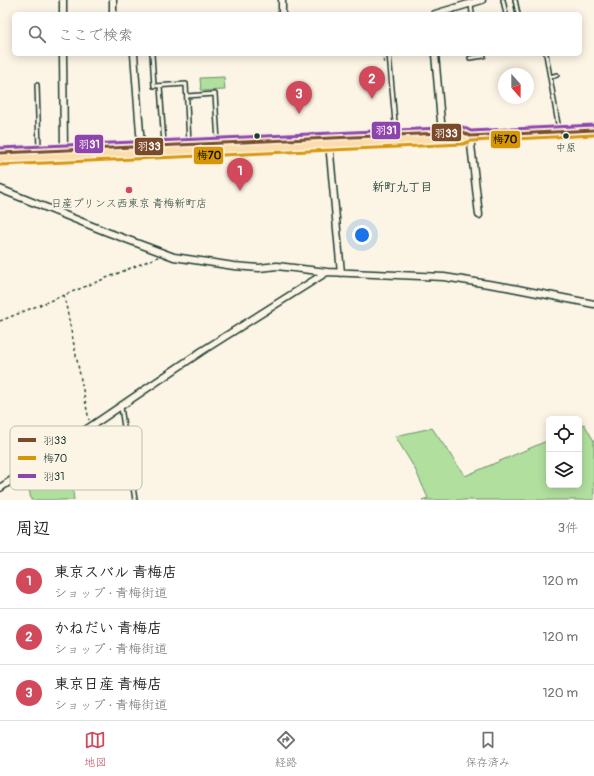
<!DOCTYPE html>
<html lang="ja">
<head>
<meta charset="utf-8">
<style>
  :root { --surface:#fff; --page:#f6f6f6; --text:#202124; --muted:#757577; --line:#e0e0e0; --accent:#d1495b }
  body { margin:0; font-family:Pangolin,"Klee One",sans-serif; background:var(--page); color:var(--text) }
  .controls { position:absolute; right:12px; bottom:12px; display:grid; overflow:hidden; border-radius:6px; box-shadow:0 2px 10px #0003 }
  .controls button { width:36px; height:36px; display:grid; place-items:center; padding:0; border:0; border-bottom:1px solid var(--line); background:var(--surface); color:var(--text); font:20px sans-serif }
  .compass { position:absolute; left:498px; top:68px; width:36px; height:36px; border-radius:50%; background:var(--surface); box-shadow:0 2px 10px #0003; rotate:159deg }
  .you { position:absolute; left:362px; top:235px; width:14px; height:14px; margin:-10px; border:3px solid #fff; border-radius:50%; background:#1a73e8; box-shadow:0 0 0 6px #1a73e833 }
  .badge { display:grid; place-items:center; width:26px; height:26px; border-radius:50%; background:var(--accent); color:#fff; font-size:13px; font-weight:700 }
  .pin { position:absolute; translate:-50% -33px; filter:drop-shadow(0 1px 2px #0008) }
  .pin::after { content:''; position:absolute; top:21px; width:14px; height:12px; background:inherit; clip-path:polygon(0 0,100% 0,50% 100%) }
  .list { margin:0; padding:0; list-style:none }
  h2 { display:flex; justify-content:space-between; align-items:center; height:52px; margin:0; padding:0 16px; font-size:17px }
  h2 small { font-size:13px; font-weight:400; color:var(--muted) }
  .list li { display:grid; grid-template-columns:26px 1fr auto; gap:12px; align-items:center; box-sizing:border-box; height:56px; padding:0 16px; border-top:1px solid var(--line) }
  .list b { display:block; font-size:15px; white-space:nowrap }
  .list p { margin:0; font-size:13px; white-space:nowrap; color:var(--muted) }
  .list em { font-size:13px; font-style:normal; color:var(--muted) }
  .icon { flex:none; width:22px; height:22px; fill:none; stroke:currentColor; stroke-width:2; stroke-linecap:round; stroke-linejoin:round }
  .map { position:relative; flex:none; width:594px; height:500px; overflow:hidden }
  .search { position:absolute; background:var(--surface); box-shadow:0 2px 10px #0003; left:12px; right:12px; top:12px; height:44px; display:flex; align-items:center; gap:10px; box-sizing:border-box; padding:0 14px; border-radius:6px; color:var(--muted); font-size:15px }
  .sheet { height:220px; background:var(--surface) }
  nav { display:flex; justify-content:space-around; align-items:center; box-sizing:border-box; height:56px; border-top:1px solid var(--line); background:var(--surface); font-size:11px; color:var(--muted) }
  nav a { display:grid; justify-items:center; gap:2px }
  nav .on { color:var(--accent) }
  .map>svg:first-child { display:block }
</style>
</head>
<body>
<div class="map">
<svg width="594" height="500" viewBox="0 0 594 500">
  <rect width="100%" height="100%" fill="#fcf5e5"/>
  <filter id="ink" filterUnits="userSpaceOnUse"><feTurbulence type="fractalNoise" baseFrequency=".025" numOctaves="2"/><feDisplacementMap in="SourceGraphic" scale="8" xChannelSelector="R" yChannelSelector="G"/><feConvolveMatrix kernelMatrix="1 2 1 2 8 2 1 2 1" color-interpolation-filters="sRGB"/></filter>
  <g filter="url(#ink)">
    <path fill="#b1df9e" stroke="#688e69" d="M224 77 225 90 201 91 200 78Z
      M584 424 594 441V500H422L428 498 415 469 395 436 432 428 465 476 549 440V485H579V426Z
      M67 445 74 500H31L26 471Z"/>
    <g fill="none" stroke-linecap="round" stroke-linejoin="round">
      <defs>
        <path id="lane" d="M503 0 506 14
          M515 0 518 14
          M471 3 472 14
          M152 54 154 86 186 84 189 143
          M389 54 396 134
          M546 54 559 130
          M470 58 484 56
          M550 77 557 75
          M37 85 39 149
          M160 86 164 144
          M187 96 215 94 218 142
          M121 407 135 500"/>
        <path id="street" d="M63 0V14
          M113 0V14
          M282 0V14
          M435 14 482 0
          M63 54 64 149
          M134 54 141 146
          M435 54 442 133
          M470 136 479 215
          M329 143 341 273
          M0 189 107 232 174 257 234 266 259 268 277 266 327 272 444 277 507 287 594 304
          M0 488 202 351 327 272"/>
        <path id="primary" d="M0 153 463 132 470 136
          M0 160 463 139 470 136 594 130"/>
      </defs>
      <use href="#lane" stroke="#1f3d34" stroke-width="6"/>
      <use href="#street" stroke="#1f3d34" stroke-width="9"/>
      <use href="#primary" stroke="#1f3d34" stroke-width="12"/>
      <path stroke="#1f3d34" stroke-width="1.5" stroke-dasharray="3 3" stroke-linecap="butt" d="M382 54 384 63
        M64 295 89 420
        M0 321 158 257"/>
      <use href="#lane" stroke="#fcf5e5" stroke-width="3"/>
      <use href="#street" stroke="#fcf5e5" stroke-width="6"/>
      <use href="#primary" stroke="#faddab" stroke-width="9"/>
      <defs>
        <path id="bus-1" d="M0 153 463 132 470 136 594 130"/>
        <path id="bus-2" d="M0 165 463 144 471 141 594 135"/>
        <path id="bus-3" d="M0 148 463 127 471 131 594 125"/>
      </defs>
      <use href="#bus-1" stroke="#fcf5e5" stroke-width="6"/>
      <use href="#bus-2" stroke="#fcf5e5" stroke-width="6"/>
      <use href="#bus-3" stroke="#fcf5e5" stroke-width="6"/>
      <use href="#bus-1" stroke="#7a4b2a" stroke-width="3"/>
      <use href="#bus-2" stroke="#d79608" stroke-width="3"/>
      <use href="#bus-3" stroke="#8e44ad" stroke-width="3"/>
    </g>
  </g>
  <g fill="#1f3d34" stroke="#fcf5e5" stroke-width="1.5">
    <circle cx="257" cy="136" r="3.5"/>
    <circle cx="566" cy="136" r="3.5"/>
  </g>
  <circle fill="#d1495b" stroke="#fcf5e5" stroke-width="1.5" cx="129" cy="190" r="4"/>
  <g text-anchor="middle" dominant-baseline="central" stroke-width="3.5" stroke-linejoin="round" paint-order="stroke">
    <g font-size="10" fill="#1f3d34" stroke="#fcf5e5">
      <text x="566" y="148">中原</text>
    </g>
    <g font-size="11" fill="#1f3d34" stroke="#fcf5e5">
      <text x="129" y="203">日産プリンス西東京 青梅新町店</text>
    </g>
    <g font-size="12" font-weight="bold" fill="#1f3d34" stroke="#fcf5e5">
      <text x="402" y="187">新町九丁目</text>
    </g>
  </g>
  <rect x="10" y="426" width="132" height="64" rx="6" fill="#fcf5e5" stroke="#babeb0" stroke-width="1"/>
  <rect x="18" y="438" width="18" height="4" fill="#7a4b2a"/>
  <rect x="18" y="456" width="18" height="4" fill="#d79608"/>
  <rect x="18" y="474" width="18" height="4" fill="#8e44ad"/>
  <g font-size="11" fill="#1f3d34">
    <text x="43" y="444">羽33</text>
    <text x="43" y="462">梅70</text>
    <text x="43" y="480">羽31</text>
  </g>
  <g stroke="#fcf5e5" stroke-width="1.5">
    <rect x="371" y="121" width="30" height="19" rx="4" fill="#8e44ad"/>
    <rect x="431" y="123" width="31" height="19" rx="4" fill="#7a4b2a"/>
    <rect x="490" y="130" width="31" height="19" rx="4" fill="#d79608"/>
    <rect x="74" y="134" width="30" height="20" rx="4" fill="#8e44ad"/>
    <rect x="134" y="137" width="30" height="19" rx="4" fill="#7a4b2a"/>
    <rect x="193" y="146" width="31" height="19" rx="4" fill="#d79608"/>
  </g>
  <g font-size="11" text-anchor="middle" font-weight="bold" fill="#fff">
    <text x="386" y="134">羽31</text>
    <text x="446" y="137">羽33</text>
    <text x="89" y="148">羽31</text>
    <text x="149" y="150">羽33</text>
  </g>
  <g font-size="11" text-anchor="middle" font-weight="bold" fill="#111">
    <text x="505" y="143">梅70</text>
    <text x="209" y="159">梅70</text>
  </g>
</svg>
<div class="controls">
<button><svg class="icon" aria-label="locate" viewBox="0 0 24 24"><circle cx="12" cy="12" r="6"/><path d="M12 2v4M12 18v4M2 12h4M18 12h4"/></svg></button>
<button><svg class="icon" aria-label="layers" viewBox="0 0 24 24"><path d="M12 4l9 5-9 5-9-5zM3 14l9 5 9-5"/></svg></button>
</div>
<svg class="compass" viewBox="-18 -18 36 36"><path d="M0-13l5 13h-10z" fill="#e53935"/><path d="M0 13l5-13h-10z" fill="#757577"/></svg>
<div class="you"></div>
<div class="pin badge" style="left:240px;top:191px">1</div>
<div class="pin badge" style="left:372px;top:99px">2</div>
<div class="pin badge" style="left:299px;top:114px">3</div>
<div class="search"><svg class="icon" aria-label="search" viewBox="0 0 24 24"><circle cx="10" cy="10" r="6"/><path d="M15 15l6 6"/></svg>ここで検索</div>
</div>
<section class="sheet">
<h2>周辺<small>3件</small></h2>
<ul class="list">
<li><span class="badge">1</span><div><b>東京スバル 青梅店</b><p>ショップ · 青梅街道</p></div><em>120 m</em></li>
<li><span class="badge">2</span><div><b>かねだい 青梅店</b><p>ショップ · 青梅街道</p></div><em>120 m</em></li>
<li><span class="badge">3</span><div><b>東京日産 青梅店</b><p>ショップ · 青梅街道</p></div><em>120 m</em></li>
</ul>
</section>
<nav>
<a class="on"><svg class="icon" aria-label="map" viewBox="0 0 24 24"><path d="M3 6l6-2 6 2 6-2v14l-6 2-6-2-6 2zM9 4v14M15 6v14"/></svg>地図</a>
<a><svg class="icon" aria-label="directions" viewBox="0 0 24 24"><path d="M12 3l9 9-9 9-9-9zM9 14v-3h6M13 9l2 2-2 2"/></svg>経路</a>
<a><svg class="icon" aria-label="saved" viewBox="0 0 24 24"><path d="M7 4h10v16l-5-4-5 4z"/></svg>保存済み</a>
</nav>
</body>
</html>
